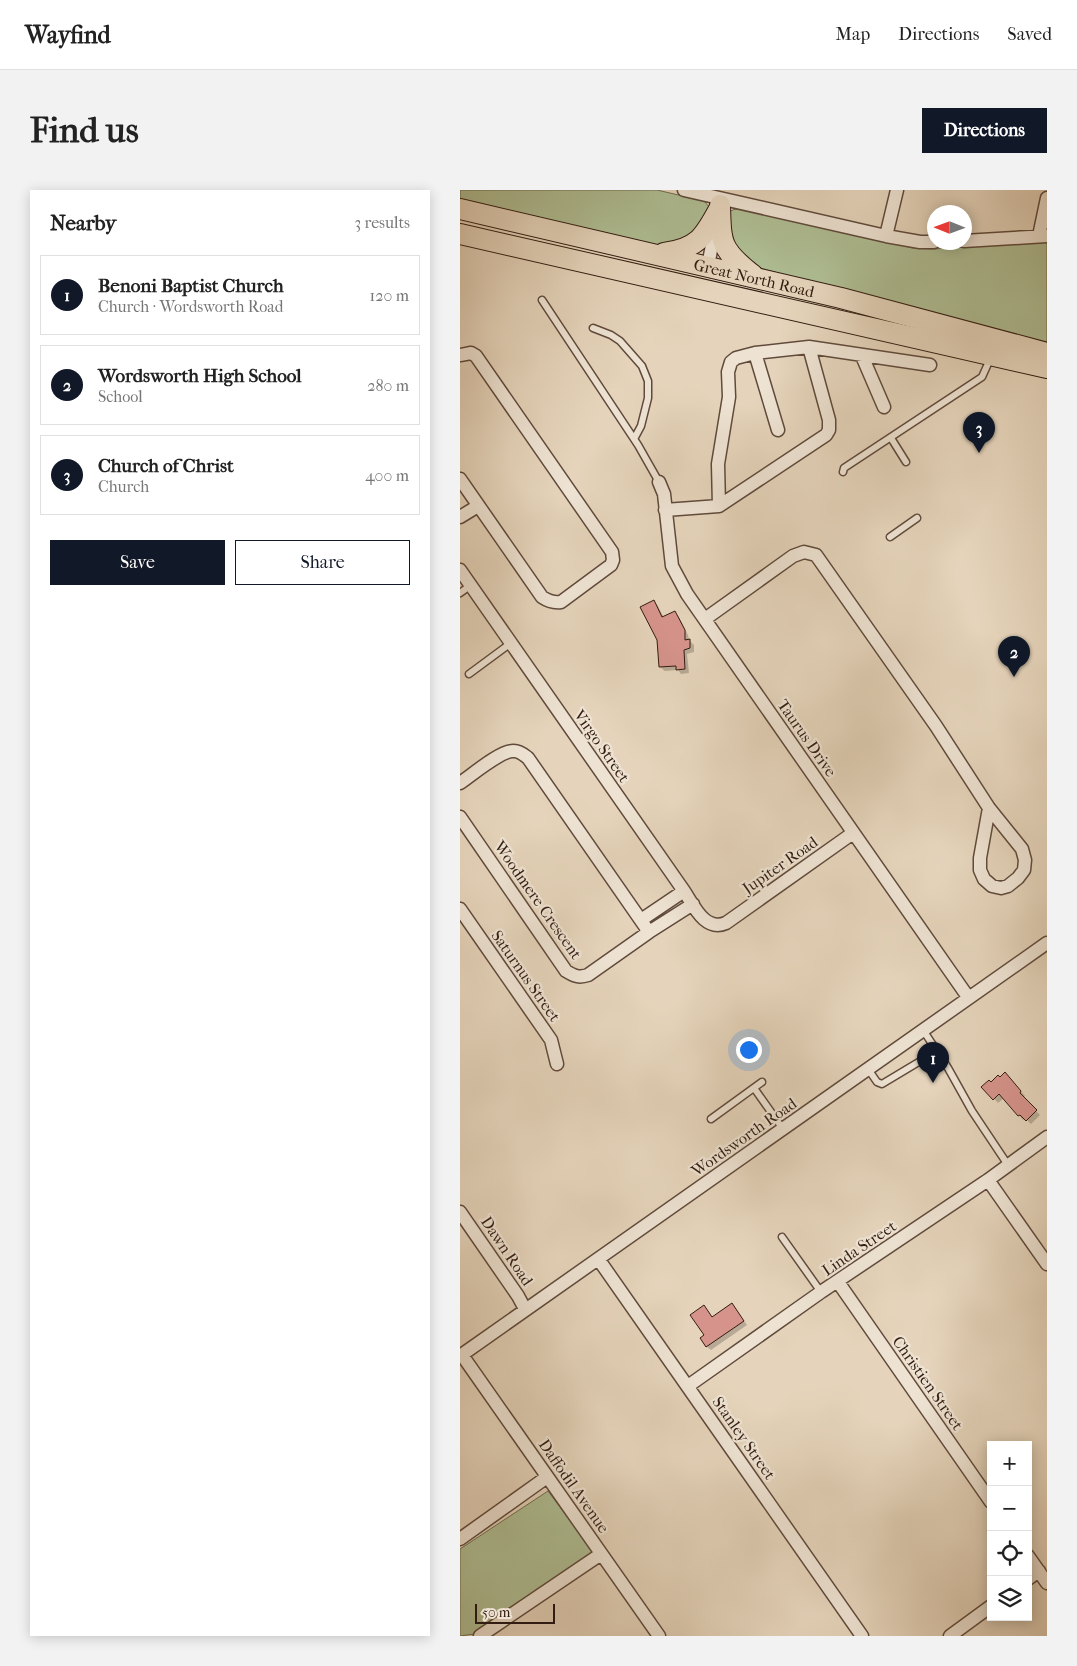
<!DOCTYPE html>
<html lang="en">
<head>
<meta charset="utf-8">
<style>
  :root { --surface:#fff; --page:#f2f2f2; --text:#222; --muted:#767676; --line:#e0e0e0; --accent:#111827 }
  body { margin:0; font-family:"IM FELL French Canon",serif; background:var(--page); color:var(--text) }
  .controls { position:absolute; right:15px; bottom:15px; display:grid; overflow:hidden; border-radius:0px; box-shadow:0 2px 12px #0003 }
  .controls button { width:45px; height:45px; display:grid; place-items:center; padding:0; border:0; border-bottom:1px solid var(--line); background:var(--surface); color:var(--text); font:25px sans-serif }
  .compass { position:absolute; left:467px; top:15px; width:45px; height:45px; border-radius:50%; background:var(--surface); box-shadow:0 2px 12px #0003; rotate:271deg }
  .scale { position:absolute; left:15px; bottom:12px; width:80px; box-sizing:border-box; padding-left:5px; border:2px solid #331c11; border-top:0; font-size:14px; line-height:18px; white-space:nowrap; color:#331c11; -webkit-text-stroke:4px #eee3d3; paint-order:stroke }
  .you { position:absolute; left:288px; top:859px; width:18px; height:18px; margin:-12px; border:4px solid #fff; border-radius:50%; background:#1a73e8; box-shadow:0 0 0 8px #1a73e833 }
  .badge { display:grid; place-items:center; width:32px; height:32px; border-radius:50%; background:var(--accent); color:#fff; font-size:16px; font-weight:700 }
  .pin { position:absolute; translate:-50% -41px; filter:drop-shadow(0 1px 2px #0008) }
  .pin::after { content:''; position:absolute; top:26px; width:18px; height:15px; background:inherit; clip-path:polygon(0 0,100% 0,50% 100%) }
  .list { margin:0; padding:0; list-style:none }
  h2 { display:flex; justify-content:space-between; align-items:center; height:65px; margin:0; padding:0 20px; font-size:21px }
  h2 small { font-size:16px; font-weight:400; color:var(--muted) }
  .list li { display:grid; grid-template-columns:32px 1fr auto; gap:15px; align-items:center; box-sizing:border-box; height:80px; margin:0 10px 10px; padding:0 10px; border:1px solid var(--line); border-radius:0px }
  .list b { display:block; font-size:19px; white-space:nowrap }
  .list p { margin:0; font-size:16px; white-space:nowrap; color:var(--muted) }
  .list em { font-size:16px; font-style:normal; color:var(--muted) }
  .actions { display:flex; gap:10px; padding:15px 20px }
  .actions a { flex:1; padding:11px 0; border:1px solid var(--accent); border-radius:0px; text-align:center; font-size:18px; color:var(--accent) }
  .actions .main { background:var(--accent); color:#fff }
  .icon { flex:none; width:28px; height:28px; fill:none; stroke:currentColor; stroke-width:2; stroke-linecap:round; stroke-linejoin:round }
  .map { position:relative; flex:none; width:587px; height:1446px; overflow:hidden; border-radius:0px }
  header { display:flex; align-items:center; gap:30px; box-sizing:border-box; height:70px; padding:0 25px; background:var(--surface); border-bottom:1px solid var(--line) }
  header strong { font-size:24px }
  nav { display:flex; gap:28px; margin-inline-start:auto; font-size:18px }
  .intro { display:flex; align-items:center; justify-content:space-between; box-sizing:border-box; height:120px; padding:0 30px }
  h1 { margin:0; font-size:35px }
  .button { padding:12px 22px; border-radius:0px; background:var(--accent); color:#fff; font-size:18px; font-weight:700 }
  main { display:flex; gap:30px; padding:0 30px }
  aside { flex:1; background:var(--surface); border-radius:0px; box-shadow:0 2px 12px #0003 }
  .map>svg:first-child { display:block }
</style>
</head>
<body>
<header>
<strong>Wayfind</strong>
<nav><a>Map</a><a>Directions</a><a>Saved</a></nav>
</header>
<div class="intro"><h1>Find us</h1><a class="button">Directions</a></div>
<main>
<aside>
<h2>Nearby<small>3 results</small></h2>
<ul class="list">
<li><span class="badge">1</span><div><b>Benoni Baptist Church</b><p>Church · Wordsworth Road</p></div><em>120 m</em></li>
<li><span class="badge">2</span><div><b>Wordsworth High School</b><p>School</p></div><em>280 m</em></li>
<li><span class="badge">3</span><div><b>Church of Christ</b><p>Church</p></div><em>400 m</em></li>
</ul>
<div class="actions"><a class="main">Save</a><a>Share</a></div>
</aside>
<div class="map">
<svg width="587" height="1446" viewBox="0 0 587 1446">
  <rect width="100%" height="100%" fill="#e5d4bb"/>
  <filter id="stains"><feTurbulence type="fractalNoise" baseFrequency=".004" numOctaves="4"/><feColorMatrix values="0 0 0 0 .2 0 0 0 0 .09 0 0 0 0 .02 0 0 0 .5 -.17"/></filter>
  <radialGradient id="worn" r=".72"><stop offset=".6" stop-color="#630" stop-opacity="0"/><stop offset="1" stop-color="#630" stop-opacity=".3"/></radialGradient>
  <path fill="#afbe94" stroke="#716d52" d="M0 0H197L244 11 251 19 250 33 213 61 0 10Z
    M276 19H285L453 58 472 59 587 52V158L286 74 279 69 266 25 270 21Z
    M88 1301 135 1364 22 1443 0 1446V1359Z"/>
  <path fill="#0003" d="M194 412 198 416 204 428 214 423 219 427 228 445 229 450 234 455V462L227 464 229 483 221 484 218 480 205 481 200 477Z
    M549 887 565 906 563 908 580 925 571 934 565 928 563 930 544 908 538 913 523 897Z
    M272 1114 287 1135 251 1160 246 1156 244 1117 253 1128Z"/>
  <path fill="#d6938b" stroke="#331c11" d="M194 410 202 427 215 421 225 440V450L230 449V458L224 460 225 479 216 480V476L199 477 197 450 180 417Z
    M545 882 561 901 560 903 577 920 566 931 560 925 558 926 539 904 533 910 521 897 529 890 531 892 538 885 540 887Z
    M272 1113 284 1131 246 1157 240 1148 244 1145 230 1125 244 1115 252 1127Z"/>
  <g fill="none" stroke-linecap="round" stroke-linejoin="round">
    <defs>
      <path id="service" d="M82 110 178 255 199 292
        M133 138 151 145 160 151 182 176 188 191V208L181 236 174 249
        M431 248 446 272
        M383 282 384 278 522 187 531 167
        M430 347 457 328
        M0 403 11 395
        M9 484 51 453
        M463 840 488 878 512 921 548 975
        M408 879 417 892 422 894 477 861
        M294 898 323 939
        M251 929 302 892
        M322 1047 361 1102"/>
      <path id="minor" d="M224 0 426 46 460 52H474
        M426 46 437 0
        M579 46 587 8
        M504 51 587 46
        M248 76 256 34
        M295 163 318 240
        M0 165 11 163 16 166 152 362 153 370 151 375 101 412C93 413 88 411 82 407L0 289
        M402 166 424 217
        M199 292 204 304 212 376 227 404 508 807
        M259 316 258 274 269 207 268 182 271 172 276 168 295 163 349 157 470 175
        M205 320 259 316 366 245 369 240V230L349 157
        M0 327 18 316
        M0 380 224 701C234 716 245 742 266 733L393 643
        M245 429 333 366 344 362 356 365 476 536 529 618 562 659 565 670 564 680 558 688 548 696 541 698 532 696 524 689 520 680V668L529 618
        M0 593C12 585 41 560 54 561 60 561 64 565 68 568L189 742
        M0 627 106 781C114 786 119 788 128 785L189 742 233 714
        M0 719 91 850 97 874
        M181 730 224 701
        M528 990 587 1074
        M0 1022 58 1106 65 1119
        M139 1070 402 1446
        M378 1092 531 1312
        M2 1165 199 1446
        M0 1166 587 753
        M228 1196 361 1102 528 990 587 947
        M0 1349 87 1287
        M568 1366 587 1393
        M568 1389 579 1381
        M20 1446 141 1364
        M490 1446 531 1416"/>
      <g id="primary">
        <path d="M260 15C261 54 261 60 293 85"/>
        <path id="s1" d="M0 19 381 108 587 163"/>
        <path d="M0 44 587 178"/>
        <path d="M204 63C237 59 244 47 259 19"/>
      </g>
    </defs>
    <use href="#service" stroke="#604a3c" stroke-width="9"/>
    <use href="#minor" stroke="#604a3c" stroke-width="15"/>
    <use href="#primary" stroke="#331c11" stroke-width="22"/>
    <use href="#service" stroke="#eee3d3" stroke-width="6"/>
    <use href="#minor" stroke="#eee3d3" stroke-width="12"/>
    <use href="#primary" stroke="#e5d4bb" stroke-width="20"/>
  </g>
  <g text-anchor="middle" dominant-baseline="central" stroke-width="4.5" stroke-linejoin="round" paint-order="stroke">
    <g font-size="16" fill="#331c11" stroke="#eee3d3">
      <text stroke="none"><textPath href="#s1" startOffset="302">Great North Road</textPath></text>
      <text transform="translate(347 548) rotate(55)">Taurus Drive</text>
      <text transform="translate(142 556) rotate(55)">Virgo Street</text>
      <text transform="translate(320 675) rotate(-35)">Jupiter Road</text>
      <text transform="translate(78 710) rotate(55)">Woodmere Crescent</text>
      <text transform="translate(66 786) rotate(55)">Saturnus Street</text>
      <text transform="translate(284 947) rotate(-35)">Wordsworth Road</text>
      <text transform="translate(399 1058) rotate(-34)">Linda Street</text>
      <text transform="translate(47 1061) rotate(56)">Dawn Road</text>
      <text transform="translate(468 1193) rotate(55)">Christien Street</text>
      <text transform="translate(284 1248) rotate(55)">Stanley Street</text>
      <text transform="translate(114 1296) rotate(55)">Daffodil Avenue</text>
    </g>
  </g>
  <rect width="100%" height="100%" filter="url(#stains)"/>
  <rect width="100%" height="100%" fill="url(#worn)"/>
</svg>
<div class="controls">
<button>+</button>
<button>−</button>
<button><svg class="icon" aria-label="locate" viewBox="0 0 24 24"><circle cx="12" cy="12" r="6"/><path d="M12 2v4M12 18v4M2 12h4M18 12h4"/></svg></button>
<button><svg class="icon" aria-label="layers" viewBox="0 0 24 24"><path d="M12 4l9 5-9 5-9-5zM3 14l9 5 9-5"/></svg></button>
</div>
<svg class="compass" viewBox="-18 -18 36 36"><path d="M0-13l5 13h-10z" fill="#e53935"/><path d="M0 13l5-13h-10z" fill="#767676"/></svg>
<div class="scale">50 m</div>
<div class="you"></div>
<div class="pin badge" style="left:473px;top:893px">1</div>
<div class="pin badge" style="left:554px;top:487px">2</div>
<div class="pin badge" style="left:519px;top:263px">3</div>
</div>
</main>
</body>
</html>
